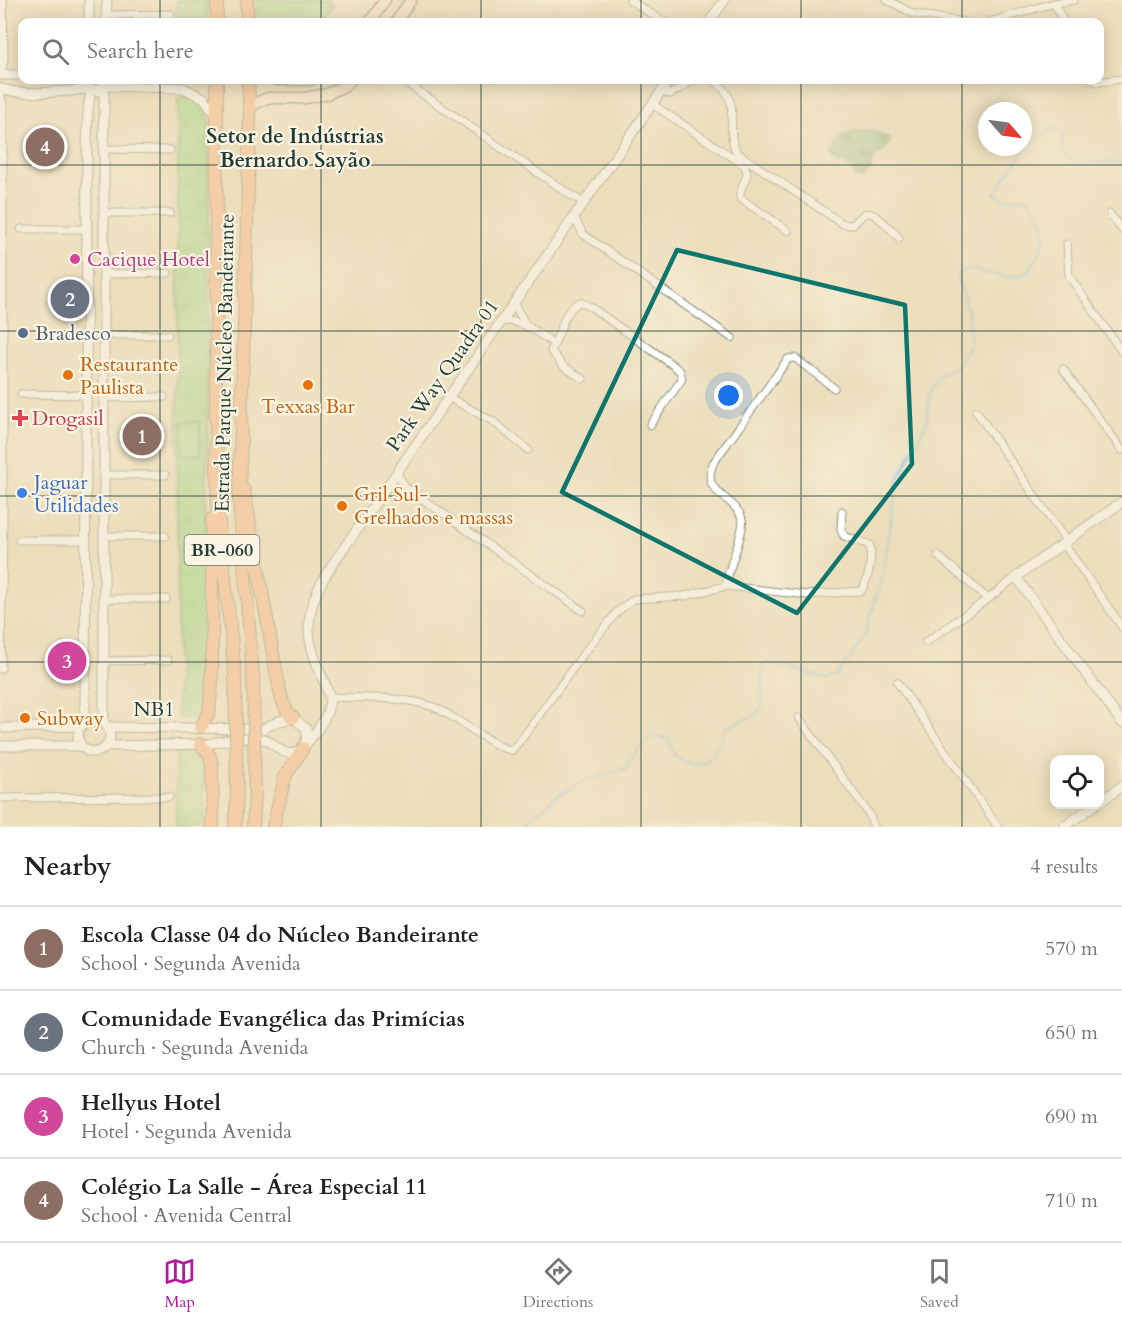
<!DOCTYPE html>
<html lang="en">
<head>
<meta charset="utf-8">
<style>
	body { margin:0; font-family:Cardo,serif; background:#f6f6f6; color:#222 }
	.controls { position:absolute; right:18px; bottom:18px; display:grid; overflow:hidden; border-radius:12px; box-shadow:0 3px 15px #0003 }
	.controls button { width:54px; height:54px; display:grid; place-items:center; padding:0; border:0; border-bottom:2px solid #e0e0e0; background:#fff; color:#222; font:30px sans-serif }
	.compass { position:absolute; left:978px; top:102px; width:54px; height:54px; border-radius:50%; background:#fff; box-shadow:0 3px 15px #0003; rotate:118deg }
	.you { position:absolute; left:729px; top:396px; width:21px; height:21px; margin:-15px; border:4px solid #fff; border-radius:50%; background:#1a73e8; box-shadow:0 0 0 9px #1a73e833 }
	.badge { display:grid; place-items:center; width:39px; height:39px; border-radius:50%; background:#b5179e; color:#fff; font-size:20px; font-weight:700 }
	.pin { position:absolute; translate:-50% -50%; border:3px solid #fff; box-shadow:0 2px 6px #0006 }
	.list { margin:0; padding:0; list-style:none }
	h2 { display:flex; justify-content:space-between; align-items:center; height:78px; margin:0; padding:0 24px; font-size:26px }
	h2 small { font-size:20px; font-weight:400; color:#767676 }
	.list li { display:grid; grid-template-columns:39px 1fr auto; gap:18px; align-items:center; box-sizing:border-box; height:84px; padding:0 24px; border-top:2px solid #e0e0e0 }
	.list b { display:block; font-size:22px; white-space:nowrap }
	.list p { margin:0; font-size:20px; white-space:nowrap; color:#767676 }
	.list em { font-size:20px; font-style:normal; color:#767676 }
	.icon { flex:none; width:33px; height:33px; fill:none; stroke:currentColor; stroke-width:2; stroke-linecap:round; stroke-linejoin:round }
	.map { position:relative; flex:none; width:1122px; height:827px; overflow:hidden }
	.search { position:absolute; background:#fff; box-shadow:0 3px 15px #0003; left:18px; right:18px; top:18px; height:66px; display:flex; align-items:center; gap:15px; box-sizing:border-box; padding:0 21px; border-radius:12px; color:#767676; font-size:22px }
	.sheet { height:414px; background:#fff }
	nav { display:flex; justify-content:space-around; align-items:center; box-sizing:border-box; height:84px; border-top:2px solid #e0e0e0; background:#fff; font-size:16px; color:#767676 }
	nav a { display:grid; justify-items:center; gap:3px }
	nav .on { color:#b5179e }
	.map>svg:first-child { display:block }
</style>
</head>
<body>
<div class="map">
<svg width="1122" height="827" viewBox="0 0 1122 827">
	<defs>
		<pattern id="grass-tufts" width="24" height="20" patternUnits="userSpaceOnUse" patternTransform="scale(1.5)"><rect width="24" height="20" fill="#a1d98a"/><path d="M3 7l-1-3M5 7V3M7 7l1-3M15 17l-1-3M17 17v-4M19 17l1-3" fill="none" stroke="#8abb78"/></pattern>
		<pattern id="forest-firs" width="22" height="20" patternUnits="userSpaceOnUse" patternTransform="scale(1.5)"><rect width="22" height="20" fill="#80b976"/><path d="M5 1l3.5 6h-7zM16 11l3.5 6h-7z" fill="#689862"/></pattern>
	</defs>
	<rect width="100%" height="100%" fill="#fcf5e5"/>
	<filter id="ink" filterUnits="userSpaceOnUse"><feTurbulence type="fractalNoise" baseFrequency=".0167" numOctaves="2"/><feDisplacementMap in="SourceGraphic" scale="12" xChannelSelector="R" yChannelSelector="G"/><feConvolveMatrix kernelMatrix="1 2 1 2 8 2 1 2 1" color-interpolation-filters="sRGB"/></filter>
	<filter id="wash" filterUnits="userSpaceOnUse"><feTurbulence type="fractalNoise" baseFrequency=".008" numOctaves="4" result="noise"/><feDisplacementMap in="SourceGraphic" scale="24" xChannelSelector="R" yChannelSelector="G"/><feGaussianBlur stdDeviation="1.35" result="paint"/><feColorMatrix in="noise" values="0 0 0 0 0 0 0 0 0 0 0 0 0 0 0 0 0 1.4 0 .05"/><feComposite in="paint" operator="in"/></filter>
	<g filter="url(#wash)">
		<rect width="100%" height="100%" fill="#ecdebb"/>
		<!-- grass -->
		<g fill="url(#grass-tufts)" stroke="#608b5f" stroke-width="1.5">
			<rect x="177" y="0" width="30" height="22"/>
			<path d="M257 0H328L332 5 321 22H256Z"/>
			<path d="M184 96C197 97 207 103 209 117L208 444 205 520 207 592 205 708 200 718H177L178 98Z"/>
			<path d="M176 749H199L203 753 205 827H176Z"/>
		</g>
		<!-- forest -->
		<path fill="url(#forest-firs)" stroke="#507b55" stroke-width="1.5" d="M870 130 887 137 891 141 884 151 873 158 871 169 863 178 857 177 850 167 834 160 831 155C841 134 847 131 870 130Z"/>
		<!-- garden -->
		<rect fill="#a1d98a" stroke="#608b5f" stroke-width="1.5" x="182" y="422" width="18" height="33"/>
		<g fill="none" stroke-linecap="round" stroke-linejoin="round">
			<!-- stream -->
			<path stroke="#60b7dd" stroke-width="2" d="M528 827 530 819 558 795 586 780 624 769 644 742 656 735 670 740 674 755 687 763H702L713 753 727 727 756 715 763 705 762 667 768 662 827 679 837 676 865 636 883 572 897 483 926 424 931 389 941 374 957 367 970 345 968 312 957 275 967 269 1010 277 1027 273 1037 258 1045 236 1041 217 1029 198 1004 199 994 193 1030 144 1055 128 1063 135 1062 151 1075 162 1122 163"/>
		</g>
	</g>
	<g filter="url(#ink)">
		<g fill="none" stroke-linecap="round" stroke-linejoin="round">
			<defs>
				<g id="minor">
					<path d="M630 0 664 22"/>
					<path d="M887 0 914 14 964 22"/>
					<path d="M1054 3 1074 0"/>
					<path d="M106 15 171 14"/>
					<path d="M989 22 1054 3 1064 22"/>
					<path d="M402 80 572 196 585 203"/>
					<path d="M713 80C746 101 722 126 737 153L843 224 852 225C857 222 862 213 868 213 875 212 894 232 899 238"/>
					<path d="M1092 80 1098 82 1122 79"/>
					<path d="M661 92 670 94 695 80"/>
					<path d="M652 104 744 165C753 177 738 185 740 198L788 231"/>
					<path d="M103 149 170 150"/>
					<path d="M104 213H170"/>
					<path d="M1110 214 1122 230"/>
					<path d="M574 217 583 234 732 338"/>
					<path d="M21 229H86"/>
					<path d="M1067 244 1069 276 1122 352"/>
					<path d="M106 274 168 273"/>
					<path d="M514 304 526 325"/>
					<path d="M502 321C523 320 537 332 554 344L551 351 563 366 583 379"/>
					<path d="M105 335H168"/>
					<path d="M554 344C562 330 563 310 580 302L591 307 674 366 680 371 682 379 650 425"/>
					<path d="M1063 369 1122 450"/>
					<path d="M21 394 87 395"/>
					<path d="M448 397 494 422 528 450"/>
					<path d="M104 398 164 397"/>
					<path d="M976 411 1066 541"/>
					<path d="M397 473 405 487 583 611"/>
					<path d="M104 475H165"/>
					<path d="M105 536H165"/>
					<path d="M19 540H86"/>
					<path d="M1063 543 1122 627"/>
					<path d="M938 556 988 599"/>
					<path d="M726 586C727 570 746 529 742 519 735 495 698 494 714 462L788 359 795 358 834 388"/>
					<path d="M105 599H166"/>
					<path d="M926 642 988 599 1016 577"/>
					<path d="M105 661 168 660"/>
					<path d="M897 682 998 827"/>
					<path d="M330 697C364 699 404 695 436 708 455 716 497 750 512 750L524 736 584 653 618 611 634 599 684 596 726 586 807 595 861 591C869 581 872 559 870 545L844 536 841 530 842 511"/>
					<path d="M799 718 869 814 874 827"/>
					<path d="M0 798 169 797"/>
				</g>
				<g id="tertiary">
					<path d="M89 0V22"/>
					<path d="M106 22 107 0"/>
					<path d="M709 22 725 0"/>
					<path d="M0 73 3 60 2 0"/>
					<path d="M0 75H22"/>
					<path d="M89 80 90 88 97 91 103 86V80"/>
					<path d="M103 86 183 88 204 98 216 114"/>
					<path d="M0 88C17 96 70 92 90 88"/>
					<path d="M102 88 104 96V723"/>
					<path d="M0 95 2 106V516L0 668"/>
					<path d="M1122 502 1016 577 1122 723"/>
					<circle cx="94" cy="736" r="16"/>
					<path d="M85 723 87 149 88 109 91 89"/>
					<path d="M4 728 81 726"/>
					<path d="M3 746H81"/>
					<path d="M107 746 208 744C220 741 257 735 266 740 276 745 280 753 292 754 304 750 309 741 306 728L293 718 279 721 263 729 107 727"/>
					<path d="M303 748C315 733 330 717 330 697 323 677 310 653 309 631 307 592 337 559 358 528L669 80"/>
					<path d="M1100 802 1122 786"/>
					<path d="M1064 827 1096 804"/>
				</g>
				<g id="secondary">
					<path d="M370 22 385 0"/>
					<path d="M396 22 411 0"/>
					<path d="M277 80H311"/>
					<path d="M249 107 267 98H305L327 94 344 86 351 80"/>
				</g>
				<g id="trunk">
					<path d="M217 22V0"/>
					<path d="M247 22V0"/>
					<path d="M217 80 216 421 218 514 235 673"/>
					<path d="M248 80 250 117 239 499 253 676"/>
					<path d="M244 490 277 676C280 691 282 709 293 718"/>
					<path d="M201 727 209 712 212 683V519"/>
					<path d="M200 744 209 754 212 764 213 827"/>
					<path d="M235 827 237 794"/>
					<path d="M253 827 255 793"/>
					<path d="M273 827 285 777 303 748"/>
				</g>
			</defs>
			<!-- minor casing -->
			<use href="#minor" stroke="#868e78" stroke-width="9"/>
			<!-- tertiary casing -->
			<use href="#tertiary" stroke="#868e78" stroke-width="11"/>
			<!-- secondary casing -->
			<use href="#secondary" stroke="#868e78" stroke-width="13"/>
			<!-- trunk casing -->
			<use href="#trunk" stroke="#868e78" stroke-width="14"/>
			<!-- minor -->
			<use href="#minor" stroke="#fff" stroke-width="7"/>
			<!-- tertiary -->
			<use href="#tertiary" stroke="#fff" stroke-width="9"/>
			<!-- secondary -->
			<use href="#secondary" stroke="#fde4d1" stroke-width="10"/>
			<!-- trunk -->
			<use href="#trunk" stroke="#fbbb8d" stroke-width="12"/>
			<defs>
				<g id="trunk-bridge">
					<path d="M235 673 237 794"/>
					<path d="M253 676 255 793"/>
				</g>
			</defs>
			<!-- trunk-bridge casing -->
			<use href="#trunk-bridge" stroke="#868e78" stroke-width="14" stroke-linecap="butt"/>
			<!-- trunk-bridge -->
			<use href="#trunk-bridge" stroke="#fbbb8d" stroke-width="12"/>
		</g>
	</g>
	<!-- marked area -->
	<path d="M0 0H1122V827H0ZM677 250 905 305 912 464 797 613 562 492Z" fill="#ecdebb" fill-opacity=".55" fill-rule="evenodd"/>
	<path fill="none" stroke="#0f766e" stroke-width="4.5" stroke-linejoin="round" d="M677 250 905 305 912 464 797 613 562 492Z"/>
	<!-- grid -->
	<path fill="none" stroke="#1f3d34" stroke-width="1.5" stroke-opacity="0.55" d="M160 0V22M321 0V22M481 0V22M641 0V22M801 0V22M962 0V22M160 80V827M321 80V827M481 80V827M641 80V827M801 80V827M962 80V827M0 165H1122M0 331H1122M0 496H1122M0 662H1122"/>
	<!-- markers -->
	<circle fill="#d1479c" stroke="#fcf5e5" stroke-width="2" cx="75" cy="259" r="6"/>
	<circle fill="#5c6f8a" stroke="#fcf5e5" stroke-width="2" cx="23" cy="333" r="6"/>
	<g fill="#e8710a" stroke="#fcf5e5" stroke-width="2">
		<circle cx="68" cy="375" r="6"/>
		<circle cx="308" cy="385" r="6"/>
		<circle cx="342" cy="506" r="6"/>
		<circle cx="25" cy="718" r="6"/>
	</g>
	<path fill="#e0444e" stroke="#fcf5e5" stroke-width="2" d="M17 409h6v6h6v6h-6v6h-6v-6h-6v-6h6z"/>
	<circle fill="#3f7fe0" stroke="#fcf5e5" stroke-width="2" cx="22" cy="493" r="6"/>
	<g text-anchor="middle" stroke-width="4.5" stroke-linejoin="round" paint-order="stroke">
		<!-- shield labels -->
		<rect fill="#fcf5e5" stroke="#617469" stroke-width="1.5" x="184.5" y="535" width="75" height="30" rx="4.5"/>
		<g font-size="18" font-weight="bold" fill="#1f3d34">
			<text x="222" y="556">BR-060</text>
		</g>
		<!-- hotel labels -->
		<g font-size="20" fill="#b23c85" stroke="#fcf5e5" text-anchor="start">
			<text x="87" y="266">Cacique Hotel</text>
		</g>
		<!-- service labels -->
		<g font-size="20" fill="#4e5e75" stroke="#fcf5e5" text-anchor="start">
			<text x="35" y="340">Bradesco</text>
		</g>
		<!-- street labels -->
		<g font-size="20" fill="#1f3d34" stroke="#fcf5e5">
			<text transform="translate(224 363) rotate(-89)" y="7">Estrada Parque Núcleo Bandeirante</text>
			<text transform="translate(442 375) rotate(-55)" y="7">Park Way Quadra 01</text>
			<text x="154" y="716">NB1</text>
		</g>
		<!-- food labels -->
		<g font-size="20" fill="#c56008" stroke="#fcf5e5" text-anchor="start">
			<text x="80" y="371">Restaurante<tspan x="80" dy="23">Paulista</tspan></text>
			<text x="308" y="413" text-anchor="middle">Texxas Bar</text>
			<text x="354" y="501">Gril Sul-<tspan x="354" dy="23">Grelhados e massas</tspan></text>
			<text x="37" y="725">Subway</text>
		</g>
		<!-- health labels -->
		<g font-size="20" fill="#be3a42" stroke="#fcf5e5" text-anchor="start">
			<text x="32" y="425">Drogasil</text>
		</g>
		<!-- shop labels -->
		<g font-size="20" fill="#366cbe" stroke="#fcf5e5" text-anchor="start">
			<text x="34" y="489">Jaguar<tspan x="34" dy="23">Utilidades</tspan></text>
		</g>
		<!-- neighbourhood labels -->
		<g font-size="21" font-weight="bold" fill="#1f3d34" stroke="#fcf5e5">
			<text x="295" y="143">Setor de Indústrias<tspan x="295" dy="24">Bernardo Sayão</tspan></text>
		</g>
	</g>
</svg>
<div class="controls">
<button><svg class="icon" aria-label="locate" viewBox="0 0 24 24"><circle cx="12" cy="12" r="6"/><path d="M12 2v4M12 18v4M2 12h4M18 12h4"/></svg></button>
</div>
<svg class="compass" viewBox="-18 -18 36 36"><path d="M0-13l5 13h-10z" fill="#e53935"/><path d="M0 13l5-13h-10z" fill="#767676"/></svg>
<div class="you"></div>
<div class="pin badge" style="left:142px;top:436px;background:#8d6e63">1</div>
<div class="pin badge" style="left:70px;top:299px;background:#6b7280">2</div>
<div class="pin badge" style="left:67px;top:661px;background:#d1479c">3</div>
<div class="pin badge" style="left:45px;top:147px;background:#8d6e63">4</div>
<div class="search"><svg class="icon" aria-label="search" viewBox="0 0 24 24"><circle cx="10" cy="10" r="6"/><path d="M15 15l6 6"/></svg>Search here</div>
</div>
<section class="sheet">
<h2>Nearby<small>4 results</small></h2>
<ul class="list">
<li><span class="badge" style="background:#8d6e63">1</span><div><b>Escola Classe 04 do Núcleo Bandeirante</b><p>School · Segunda Avenida</p></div><em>570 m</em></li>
<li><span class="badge" style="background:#6b7280">2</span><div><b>Comunidade Evangélica das Primícias</b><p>Church · Segunda Avenida</p></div><em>650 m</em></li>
<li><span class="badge" style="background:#d1479c">3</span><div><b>Hellyus Hotel</b><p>Hotel · Segunda Avenida</p></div><em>690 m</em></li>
<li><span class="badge" style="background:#8d6e63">4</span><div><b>Colégio La Salle - Área Especial 11</b><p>School · Avenida Central</p></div><em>710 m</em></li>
</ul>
</section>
<nav>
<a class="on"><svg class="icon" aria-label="map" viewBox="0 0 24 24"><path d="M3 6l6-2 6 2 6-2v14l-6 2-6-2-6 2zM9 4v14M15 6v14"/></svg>Map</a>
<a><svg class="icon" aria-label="directions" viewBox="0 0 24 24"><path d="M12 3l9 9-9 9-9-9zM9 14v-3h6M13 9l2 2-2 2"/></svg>Directions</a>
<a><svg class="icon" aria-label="saved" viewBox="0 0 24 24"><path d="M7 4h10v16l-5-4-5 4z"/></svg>Saved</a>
</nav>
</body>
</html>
